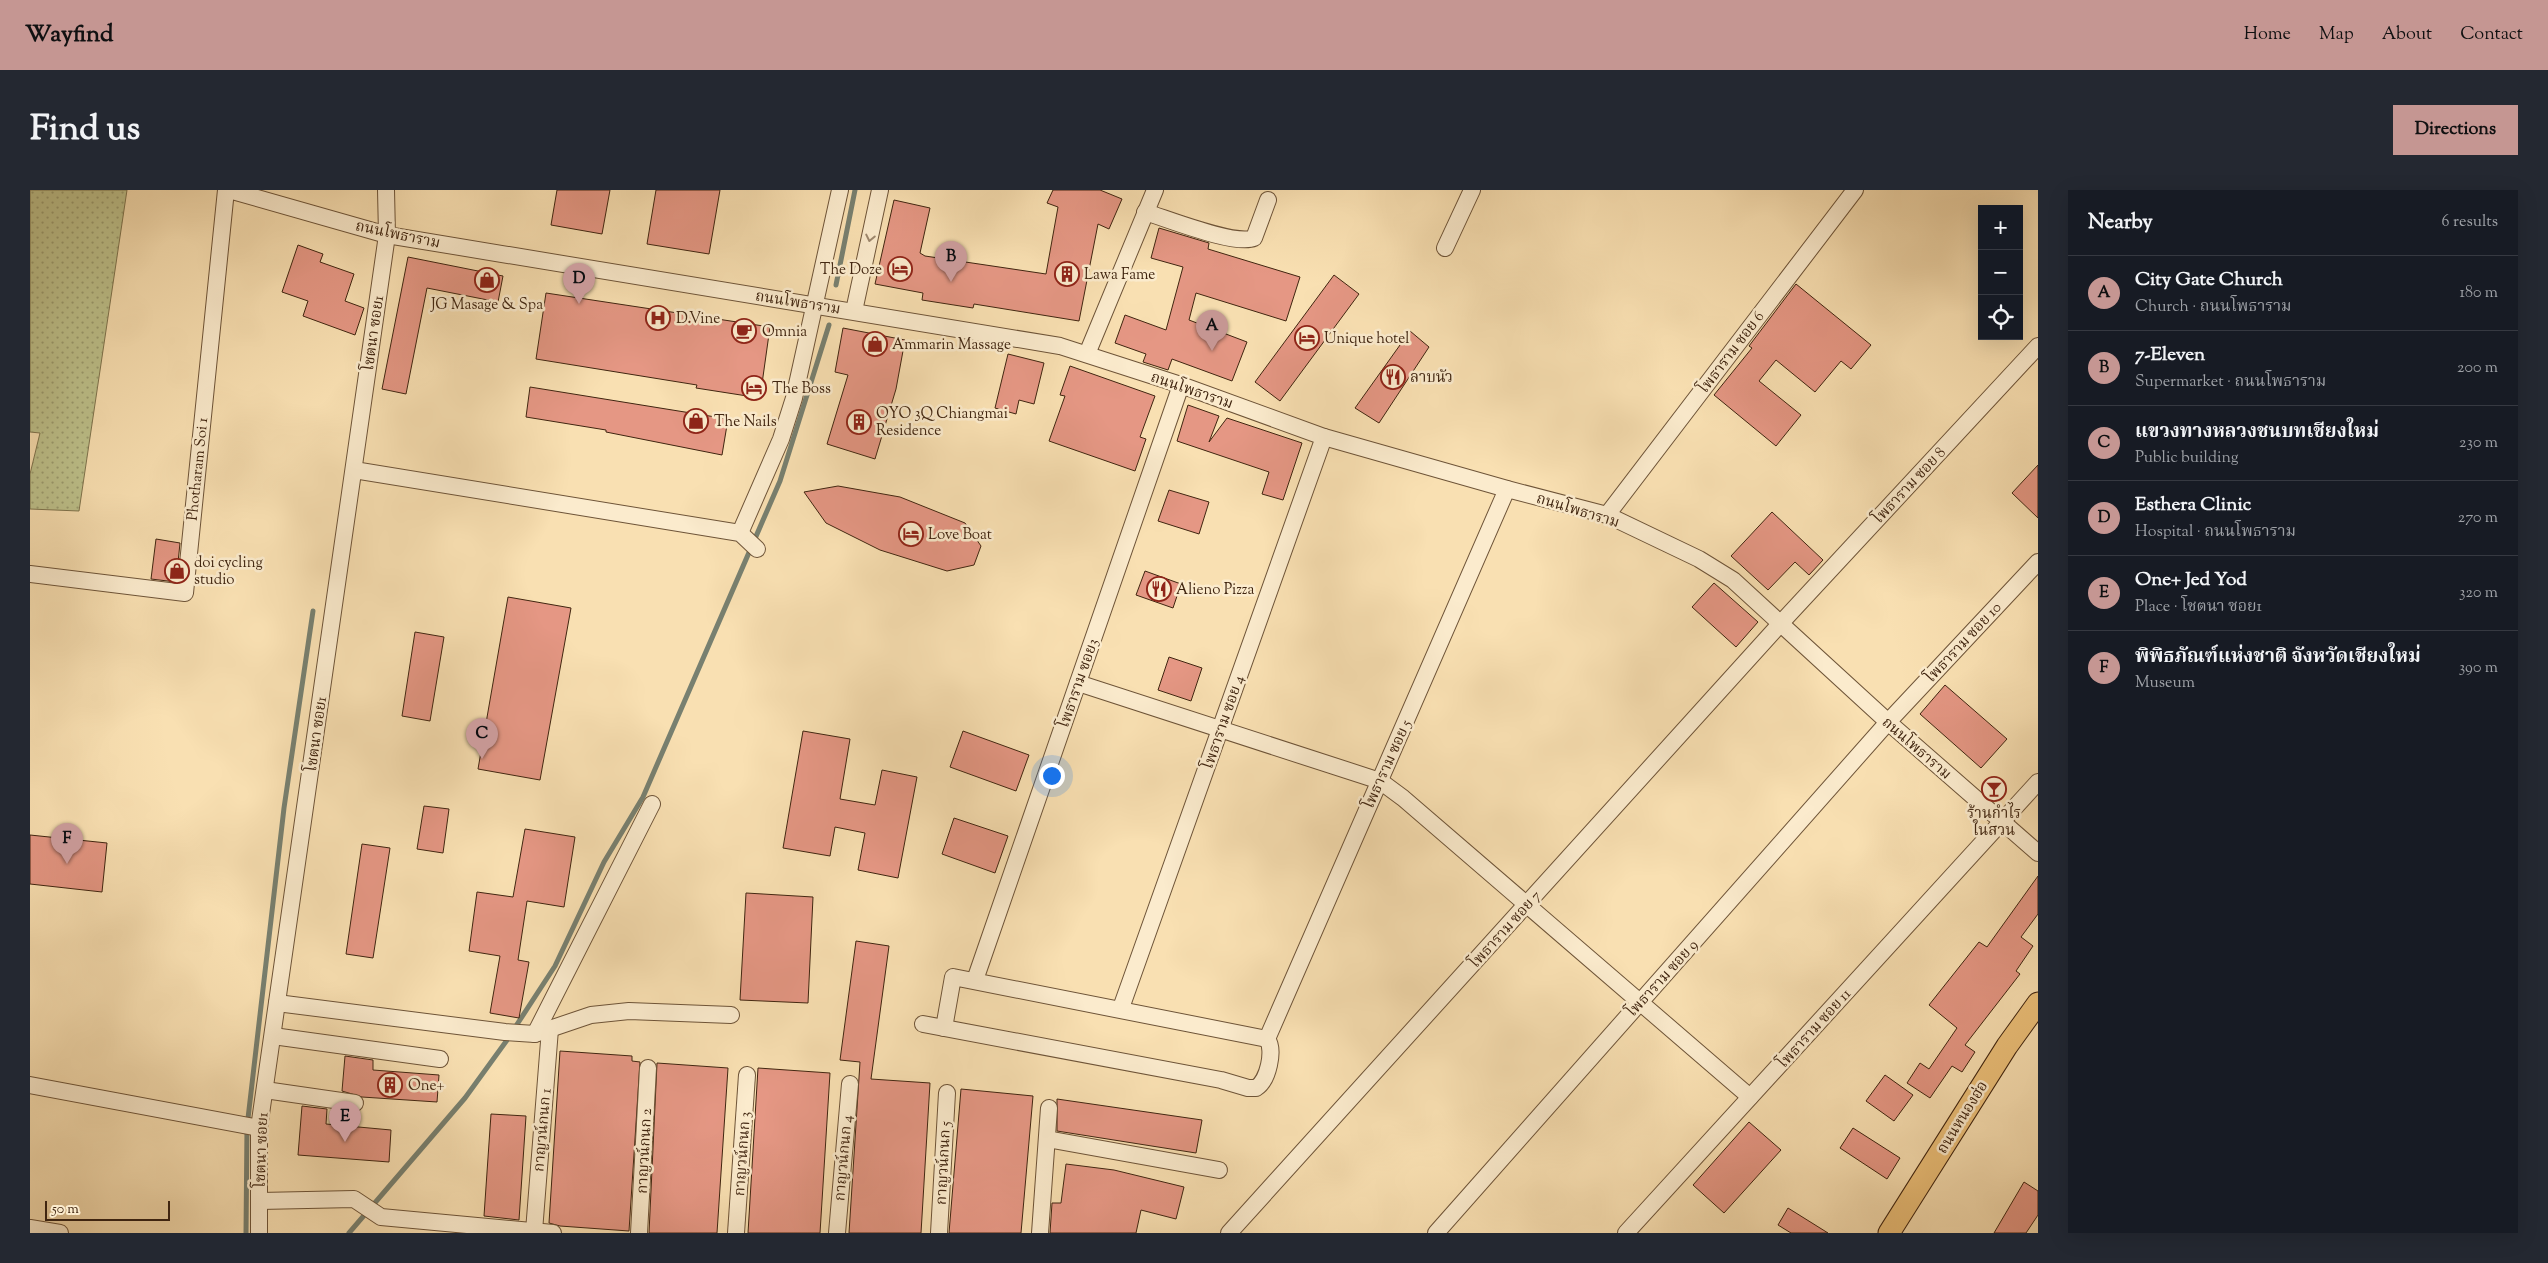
<!DOCTYPE html>
<html lang="en">
<head>
<meta charset="utf-8">
<style>
	body { margin:0; font-family:"Sorts Mill Goudy","Noto Serif Thai",serif; background:#242831; color:#f1f3f6 }
	.controls { position:absolute; right:15px; top:15px; display:grid; overflow:hidden; border-radius:0px; box-shadow:0 5px 20px #0002 }
	.controls button { width:45px; height:45px; display:grid; place-items:center; padding:0; border:0; border-bottom:1px solid #363941; background:#171b24; color:#f1f3f6; font:25px sans-serif }
	.scale { position:absolute; left:15px; bottom:12px; width:125px; box-sizing:border-box; padding-left:5px; border:2px solid #402510; border-top:0; font-size:14px; line-height:18px; white-space:nowrap; color:#402510; -webkit-text-stroke:4px #fbebcd; paint-order:stroke }
	.you { position:absolute; left:1021px; top:585px; width:18px; height:18px; margin:-12px; border:4px solid #fff; border-radius:50%; background:#1a73e8; box-shadow:0 0 0 8px #1a73e833 }
	.badge { display:grid; place-items:center; width:32px; height:32px; border-radius:50%; background:#c59692; color:#111; font-size:16px; font-weight:700 }
	.pin { position:absolute; translate:-50% -41px; filter:drop-shadow(0 1px 2px #0008) }
	.pin::after { content:''; position:absolute; top:26px; width:18px; height:15px; background:inherit; clip-path:polygon(0 0,100% 0,50% 100%) }
	.list { margin:0; padding:0; list-style:none }
	h2 { display:flex; justify-content:space-between; align-items:center; height:65px; margin:0; padding:0 20px; font-size:21px }
	h2 small { font-size:16px; font-weight:400; color:#9ea1a6 }
	.list li { display:grid; grid-template-columns:32px 1fr auto; gap:15px; align-items:center; box-sizing:border-box; height:75px; padding:0 20px; border-top:1px solid #363941 }
	.list b { display:block; font-size:19px; white-space:nowrap }
	.list p { margin:0; font-size:16px; white-space:nowrap; color:#9ea1a6 }
	.list em { font-size:16px; font-style:normal; color:#9ea1a6 }
	.icon { flex:none; width:28px; height:28px; fill:none; stroke:currentColor; stroke-width:2; stroke-linecap:round; stroke-linejoin:round }
	.map { position:relative; flex:none; width:2008px; height:1043px; overflow:hidden; border-radius:0px }
	header { display:flex; align-items:center; gap:30px; box-sizing:border-box; height:70px; padding:0 25px; background:#c59692; color:#111 }
	header strong { font-size:24px }
	nav { display:flex; gap:28px; margin-inline-start:auto; font-size:18px }
	.intro { display:flex; align-items:center; justify-content:space-between; box-sizing:border-box; height:120px; padding:0 30px }
	h1 { margin:0; font-size:35px }
	.button { padding:12px 22px; border-radius:0px; background:#c59692; color:#111; font-size:18px; font-weight:700 }
	main { display:flex; gap:30px; padding:0 30px }
	aside { flex:1; background:#171b24; border-radius:0px; box-shadow:0 5px 20px #0002 }
	.map>svg:first-child { display:block }
</style>
</head>
<body>
<header>
<strong>Wayfind</strong>
<nav><a>Home</a><a>Map</a><a>About</a><a>Contact</a></nav>
</header>
<div class="intro"><h1>Find us</h1><a class="button">Directions</a></div>
<main>
<div class="map">
<svg width="2008" height="1043" viewBox="0 0 2008 1043">
	<defs>
		<pattern id="grass-dots" width="8" height="8" patternUnits="userSpaceOnUse" patternTransform="scale(1.25)"><rect width="8" height="8" fill="#bec28c"/><path d="M2 2h.1M6 6h.1" fill="none" stroke="#9c9d71" stroke-width="1.8" stroke-linecap="round"/></pattern>
	</defs>
	<rect width="100%" height="100%" fill="#f9e0b2"/>
	<filter id="stains"><feTurbulence type="fractalNoise" baseFrequency=".004" numOctaves="4"/><feColorMatrix values="0 0 0 0 .2 0 0 0 0 .09 0 0 0 0 .02 0 0 0 .5 -.17"/></filter>
	<radialGradient id="worn" r=".72"><stop offset=".6" stop-color="#630" stop-opacity="0"/><stop offset="1" stop-color="#630" stop-opacity=".3"/></radialGradient>
	<!-- grass -->
	<path fill="url(#grass-dots)" stroke="#7f744e" d="M0 0H97L49 321 0 319V284L10 243 0 242Z"/>
	<g fill="none" stroke-linecap="round" stroke-linejoin="round">
		<!-- stream -->
		<g stroke="#788070" stroke-width="5">
			<path d="M806 95 825 0"/>
			<path d="M484 839 525 776 574 672 613 607 750 291 799 135"/>
			<path d="M216 1043 217 937 254 618 283 421"/>
			<path d="M319 1043 435 908 480 846"/>
		</g>
	</g>
	<!-- building -->
	<g fill="#e59784" stroke="#402510">
		<path d="M527 0H580L572 44 521 35Z"/>
		<path d="M626 0H690L679 64 617 54Z"/>
		<path d="M1023 0H1070L1092 9 1079 39 1068 34 1049 131 944 114 943 118 892 110 893 103 845 94 864 10 900 18 890 63 895 66 1016 84 1028 17 1017 13Z"/>
		<path d="M1129 38 1179 53 1178 59 1270 87 1256 131 1166 103 1159 130 1217 152 1202 191 1142 169 1138 180 1113 172 1116 164 1085 153 1095 125 1136 140 1153 77 1121 68Z"/>
		<path d="M268 55 293 64 290 72 324 84 315 111 334 118 325 145 273 126 278 111 252 102Z"/>
		<path d="M378 67 473 86 468 112 397 98 376 204 352 199Z"/>
		<path d="M1304 85 1329 104 1250 211 1225 192Z"/>
		<path d="M1766 94 1841 155 1821 179 1811 171 1785 202 1746 170 1729 191 1771 225 1746 256 1684 205 1722 158 1719 156Z"/>
		<path d="M516 103 740 137 730 208 666 198 667 195 506 169Z"/>
		<path d="M813 138 875 150 866 199 845 269 797 254 818 185 805 182Z"/>
		<path d="M1380 141 1399 157 1349 233 1325 218Z"/>
		<path d="M978 164 1014 173 1004 214 989 210 986 224 965 218Z"/>
		<path d="M1040 176 1125 206 1110 247 1116 249 1105 281 1019 251 1035 206 1030 205Z"/>
		<path d="M500 197 698 229 692 265 576 242V240L496 227Z"/>
		<path d="M1158 215 1189 226 1179 252 1197 228 1272 253 1253 310 1232 304 1239 282 1147 251Z"/>
		<path d="M2008 275V328L1982 303Z"/>
		<path d="M808 296 870 307 935 333 951 356 944 375 917 381 850 360 796 333 774 302Z"/>
		<path d="M1139 300 1179 312 1169 344 1128 331Z"/>
		<path d="M1742 322 1793 370 1779 385 1765 372 1738 400 1701 366Z"/>
		<path d="M126 349 150 353 146 392 121 389Z"/>
		<path d="M1115 381 1151 394 1143 418 1106 405Z"/>
		<path d="M1684 393 1728 432 1706 457 1662 417Z"/>
		<path d="M478 407 541 418 510 590 448 579Z"/>
		<path d="M385 442 414 447 400 531 372 526Z"/>
		<path d="M1139 467 1172 478 1161 511 1128 500Z"/>
		<path d="M1915 495 1977 549 1951 578 1890 524Z"/>
		<path d="M773 541 820 549 810 609 845 615 852 580 887 587 868 688 828 680 835 643 805 637 800 666 753 658Z"/>
		<path d="M933 541 999 565 986 601 920 577Z"/>
		<path d="M394 616 419 619 413 663 387 659Z"/>
		<path d="M924 628 978 646 965 683 912 664Z"/>
		<path d="M495 639 545 647 534 717 497 711 488 770 499 772 489 828 460 823 470 766 439 761 447 702 483 707Z"/>
		<path d="M0 645 77 653 72 702 0 694Z"/>
		<path d="M332 654 360 658 343 768 316 764Z"/>
		<path d="M2008 686V724L1991 747 2003 756 1986 781 1990 784 1935 855 1945 862 1932 882 1922 876 1900 908 1877 893 1890 873 1899 879 1927 838 1899 815 1949 752 1957 757Z"/>
		<path d="M716 703 783 707 778 813 710 810Z"/>
		<path d="M826 751 859 756 841 889 900 893 891 1043H819L830 872 810 870Z"/>
		<path d="M530 861 602 866V871L610 872 599 1041 530 1036 519 1033Z"/>
		<path d="M315 866 343 870V880L409 885 407 912 332 907 312 901Z"/>
		<path d="M627 873 698 878 687 1043H619Z"/>
		<path d="M728 878 800 883 790 1043H718Z"/>
		<path d="M1855 885 1883 905 1864 931 1836 911Z"/>
		<path d="M931 899 1003 906 991 1043H919Z"/>
		<path d="M1027 909 1172 930 1166 963 1027 941Z"/>
		<path d="M272 916 297 919 296 934 361 940 359 972 268 965Z"/>
		<path d="M461 924 496 926 489 1030 454 1026Z"/>
		<path d="M1719 932 1751 960 1694 1023 1663 995Z"/>
		<path d="M1823 938 1870 968 1857 989 1810 958Z"/>
		<path d="M1036 974 1084 980 1154 997 1146 1029 1111 1020 1106 1043H1020L1022 1013H1031Z"/>
		<path d="M1994 992 2008 1001V1025L1996 1043H1964Z"/>
		<path d="M1758 1018 1798 1043H1761L1748 1035Z"/>
	</g>
	<g fill="none" stroke-linecap="round" stroke-linejoin="round">
		<defs>
			<g id="minor">
				<path d="M199 0 357 45 1030 156 1151 195 1294 247 1477 299 1577 325 1669 369 1703 390 1858 532 2008 663"/>
				<path d="M1115 22C1138 29 1205 56 1224 48L1238 10"/>
				<path d="M1415 58 1442 0"/>
				<path d="M824 121 850 0"/>
				<path d="M1057 164 1125 0"/>
				<path d="M324 280 710 343 727 359"/>
				<path d="M1577 325 1825 0"/>
				<path d="M710 343 751 249 764 208 810 0"/>
				<path d="M0 384 155 403 196 0"/>
				<path d="M1048 493 1350 591 1373 608 1720 907"/>
				<path d="M945 790 1151 195"/>
				<path d="M247 813 475 842 505 844 561 825 599 821 701 825"/>
				<path d="M1091 818 1294 247"/>
				<path d="M893 834 1191 890 1218 898H1226C1238 891 1245 860 1237 849"/>
				<path d="M914 838 923 787 1237 849"/>
				<path d="M505 844 622 614"/>
				<path d="M243 846 410 869"/>
				<path d="M1237 849 1477 299"/>
				<path d="M0 895 229 938"/>
				<path d="M235 900 325 913"/>
				<path d="M1017 949 1189 980"/>
				<path d="M230 1011 324 1009 351 1027 523 1043"/>
				<path d="M0 1038 30 1043"/>
				<path d="M504 1041 520 839"/>
				<path d="M229 1043V938L357 45 356 0"/>
				<path d="M609 1043 618 878"/>
				<path d="M706 1043 717 885"/>
				<path d="M807 1043 820 894"/>
				<path d="M909 1043 917 903"/>
				<path d="M1010 1043 1019 918"/>
				<path d="M1199 1043 1750 434 2008 156"/>
				<path d="M1406 1043 1858 532 2008 372"/>
				<path d="M1596 1043 2008 592"/>
			</g>
			<path id="major" d="M1859 1043 1977 856 2008 813"/>
		</defs>
		<!-- minor casing -->
		<use href="#minor" stroke="#6e5438" stroke-width="18"/>
		<!-- major casing -->
		<use href="#major" stroke="#402510" stroke-width="23"/>
		<!-- minor -->
		<use href="#minor" stroke="#fbebcd" stroke-width="16"/>
		<!-- major -->
		<use href="#major" stroke="#ecc079" stroke-width="21"/>
	</g>
	<!-- one-way arrows -->
	<defs><path id="oneway-chevron" d="M-2-3.5L2.5 0L-2 3.5" fill="none" stroke-width="1.6" stroke-linecap="round" stroke-linejoin="round" transform="scale(1.25)"/></defs>
	<use stroke="#9e886e" href="#oneway-chevron" transform="translate(840 48) rotate(102)"/>
	<!-- icons -->
	<defs>
		<symbol id="hotel-ring" viewBox="-11 -11 22 22"><circle r="9.5" fill="#fbebcd" stroke="#8f2418" stroke-width="1.5"/><path d="M-6-4.5h1.5V1H6V5H4.5V3h-9V5H-6ZM-4 0a1.8 1.8 0 1 1 3.6 0ZM.5 0V-2.5h3Q6-2.5 6 0Z" fill="#8f2418"/></symbol>
		<symbol id="building-ring" viewBox="-11 -11 22 22"><circle r="9.5" fill="#fbebcd" stroke="#8f2418" stroke-width="1.5"/><path d="M-4-6H4V6H1V3H-1V6H-4ZM-2.5-4.3h1.7v1.8h-1.7ZM.8-4.3h1.7v1.8H.8ZM-2.5-1h1.7V.8h-1.7ZM.8-1h1.7V.8H.8Z" fill="#8f2418"/></symbol>
		<symbol id="shop-ring" viewBox="-11 -11 22 22"><circle r="9.5" fill="#fbebcd" stroke="#8f2418" stroke-width="1.5"/><path d="M-5-2.5h2.3a2.7 3.5 0 0 1 5.4 0H5L5.5 6h-11ZM-1.5-2.5h3a1.5 2.3 0 0 0-3 0Z" fill="#8f2418"/></symbol>
		<symbol id="hospital-ring" viewBox="-11 -11 22 22"><circle r="9.5" fill="#fbebcd" stroke="#8f2418" stroke-width="1.5"/><path d="M-5-5h3v3.5h4V-5h3V5h-3V1.5h-4V5h-3Z" fill="#8f2418"/></symbol>
		<symbol id="cafe-ring" viewBox="-11 -11 22 22"><circle r="9.5" fill="#fbebcd" stroke="#8f2418" stroke-width="1.5"/><path d="M-5.5-4.5H6V0H3Q3 3.5 0 3.5H-2.5Q-5.5 3.5-5.5 0ZM3-3.2v2h1.7v-2ZM-6 4.5H4V6H-6Z" fill="#8f2418"/></symbol>
		<symbol id="restaurant-ring" viewBox="-11 -11 22 22"><circle r="9.5" fill="#fbebcd" stroke="#8f2418" stroke-width="1.5"/><path d="M-5-6h1v4h1v-4h1v4h1v-4h1v5L-1.5 .5V6h-2V.5L-5-1ZM5-6V6H3V1.5H1.5Q1.5-4 5-6Z" fill="#8f2418"/></symbol>
		<symbol id="bar-ring" viewBox="-11 -11 22 22"><circle r="9.5" fill="#fbebcd" stroke="#8f2418" stroke-width="1.5"/><path d="M-6-5H6L.8 .8V4.5H3.5V6h-7V4.5H-.8V.8Z" fill="#8f2418"/></symbol>
	</defs>
	<g fill-rule="evenodd">
		<use href="#hotel-ring" x="856" y="65" width="28" height="28"/>
		<use href="#building-ring" x="1023" y="70" width="28" height="28"/>
		<use href="#shop-ring" x="443" y="76" width="28" height="28"/>
		<use href="#hospital-ring" x="614" y="114" width="28" height="28"/>
		<use href="#cafe-ring" x="700" y="127" width="28" height="28"/>
		<use href="#hotel-ring" x="1263" y="134" width="28" height="28"/>
		<use href="#shop-ring" x="831" y="140" width="28" height="28"/>
		<use href="#restaurant-ring" x="1349" y="173" width="28" height="28"/>
		<use href="#hotel-ring" x="710" y="184" width="28" height="28"/>
		<use href="#shop-ring" x="652" y="217" width="28" height="28"/>
		<use href="#building-ring" x="815" y="218" width="28" height="28"/>
		<use href="#hotel-ring" x="867" y="330" width="28" height="28"/>
		<use href="#shop-ring" x="133" y="367" width="28" height="28"/>
		<use href="#restaurant-ring" x="1115" y="385" width="28" height="28"/>
		<use href="#bar-ring" x="1950" y="585" width="28" height="28"/>
		<use href="#building-ring" x="346" y="881" width="28" height="28"/>
	</g>
	<g text-anchor="middle" stroke-width="5" stroke-linejoin="round" paint-order="stroke">
		<!-- street labels -->
		<g font-size="15" fill="#402510" stroke="#fbebcd">
			<text transform="translate(368 44) rotate(12)" y="5">ถนนโพธาราม</text>
			<text transform="translate(768 112) rotate(9)" y="5">ถนนโพธาราม</text>
			<text transform="translate(343 143) rotate(-82)" y="5">โชตนา ซอย1</text>
			<text transform="translate(1701 162) rotate(-53)" y="5">โพธาราม ซอย 6</text>
			<text transform="translate(1162 200) rotate(19)" y="5">ถนนโพธาราม</text>
			<text transform="translate(167 279) rotate(-84)" y="5">Photharam Soi 1</text>
			<text transform="translate(1879 295) rotate(-47)" y="5">โพธาราม ซอย 8</text>
			<text transform="translate(1548 320) rotate(17)" y="5">ถนนโพธาราม</text>
			<text transform="translate(1933 452) rotate(-47)" y="5">โพธาราม ซอย 10</text>
			<text transform="translate(1048 493) rotate(-71)" y="5">โพธาราม ซอย3</text>
			<text transform="translate(1193 532) rotate(-71)" y="5">โพธาราม ซอย 4</text>
			<text transform="translate(286 544) rotate(-82)" y="5">โชตนา ซอย1</text>
			<text transform="translate(1887 558) rotate(41)" y="5">ถนนโพธาราม</text>
			<text transform="translate(1357 574) rotate(-66)" y="5">โพธาราม ซอย 5</text>
			<text transform="translate(1475 739) rotate(-48)" y="5">โพธาราม ซอย 7</text>
			<text transform="translate(1632 788) rotate(-48)" y="5">โพธาราม ซอย 9</text>
			<text transform="translate(1784 838) rotate(-48)" y="5">โพธาราม ซอย 11</text>
			<text transform="translate(1932 927) rotate(-58)" y="5">ถนนหนองฮ่อ</text>
			<text transform="translate(512 940) rotate(-85)" y="5">กาญวน์กนก 1</text>
			<text transform="translate(231 960) rotate(-88)" y="5">โชตนา ซอย1</text>
			<text transform="translate(614 961) rotate(-87)" y="5">กาญวน์กนก 2</text>
			<text transform="translate(712 964) rotate(-86)" y="5">กาญวน์กนก 3</text>
			<text transform="translate(813 968) rotate(-85)" y="5">กาญวน์กนก 4</text>
			<text transform="translate(913 973) rotate(-87)" y="5">กาญวน์กนก 5</text>
		</g>
		<!-- poi labels -->
		<g font-size="15" fill="#402510" stroke="#fbebcd" text-anchor="start">
			<text x="852" y="84" text-anchor="end">The Doze</text>
			<text x="1054" y="89">Lawa Fame</text>
			<text x="457" y="119" text-anchor="middle">JG Masage &amp; Spa</text>
			<text x="646" y="133">D.Vine</text>
			<text x="732" y="146">Omnia</text>
			<text x="1294" y="153">Unique hotel</text>
			<text x="862" y="159">Ammarin Massage</text>
			<text x="1380" y="192">ลาบนัว</text>
			<text x="742" y="203">The Boss</text>
			<text x="846" y="228">OYO 3Q Chiangmai<tspan x="846" dy="17">Residence</tspan></text>
			<text x="684" y="236">The Nails</text>
			<text x="898" y="349">Love Boat</text>
			<text x="164" y="377">doi cycling<tspan x="164" dy="17">studio</tspan></text>
			<text x="1146" y="404">Alieno Pizza</text>
			<text x="1964" y="628" text-anchor="middle">ร้านกำไร<tspan x="1964" dy="17">ในสวน</tspan></text>
			<text x="378" y="900">One+</text>
		</g>
	</g>
	<rect width="100%" height="100%" filter="url(#stains)"/>
	<rect width="100%" height="100%" fill="url(#worn)"/>
</svg>
<div class="controls">
<button>+</button>
<button>−</button>
<button><svg class="icon" aria-label="locate" viewBox="0 0 24 24"><circle cx="12" cy="12" r="6"/><path d="M12 2v4M12 18v4M2 12h4M18 12h4"/></svg></button>
</div>
<div class="scale">50 m</div>
<div class="you"></div>
<div class="pin badge" style="left:1182px;top:161px">A</div>
<div class="pin badge" style="left:921px;top:92px">B</div>
<div class="pin badge" style="left:452px;top:569px">C</div>
<div class="pin badge" style="left:549px;top:114px">D</div>
<div class="pin badge" style="left:315px;top:952px">E</div>
<div class="pin badge" style="left:37px;top:674px">F</div>
</div>
<aside>
<h2>Nearby<small>6 results</small></h2>
<ul class="list">
<li><span class="badge">A</span><div><b>City Gate Church</b><p>Church · ถนนโพธาราม</p></div><em>180 m</em></li>
<li><span class="badge">B</span><div><b>7-Eleven</b><p>Supermarket · ถนนโพธาราม</p></div><em>200 m</em></li>
<li><span class="badge">C</span><div><b>แขวงทางหลวงชนบทเชียงใหม่</b><p>Public building</p></div><em>230 m</em></li>
<li><span class="badge">D</span><div><b>Esthera Clinic</b><p>Hospital · ถนนโพธาราม</p></div><em>270 m</em></li>
<li><span class="badge">E</span><div><b>One+ Jed Yod</b><p>Place · โชตนา ซอย1</p></div><em>320 m</em></li>
<li><span class="badge">F</span><div><b>พิพิธภัณฑ์แห่งชาติ จังหวัดเชียงใหม่</b><p>Museum</p></div><em>390 m</em></li>
</ul>
</aside>
</main>
</body>
</html>
